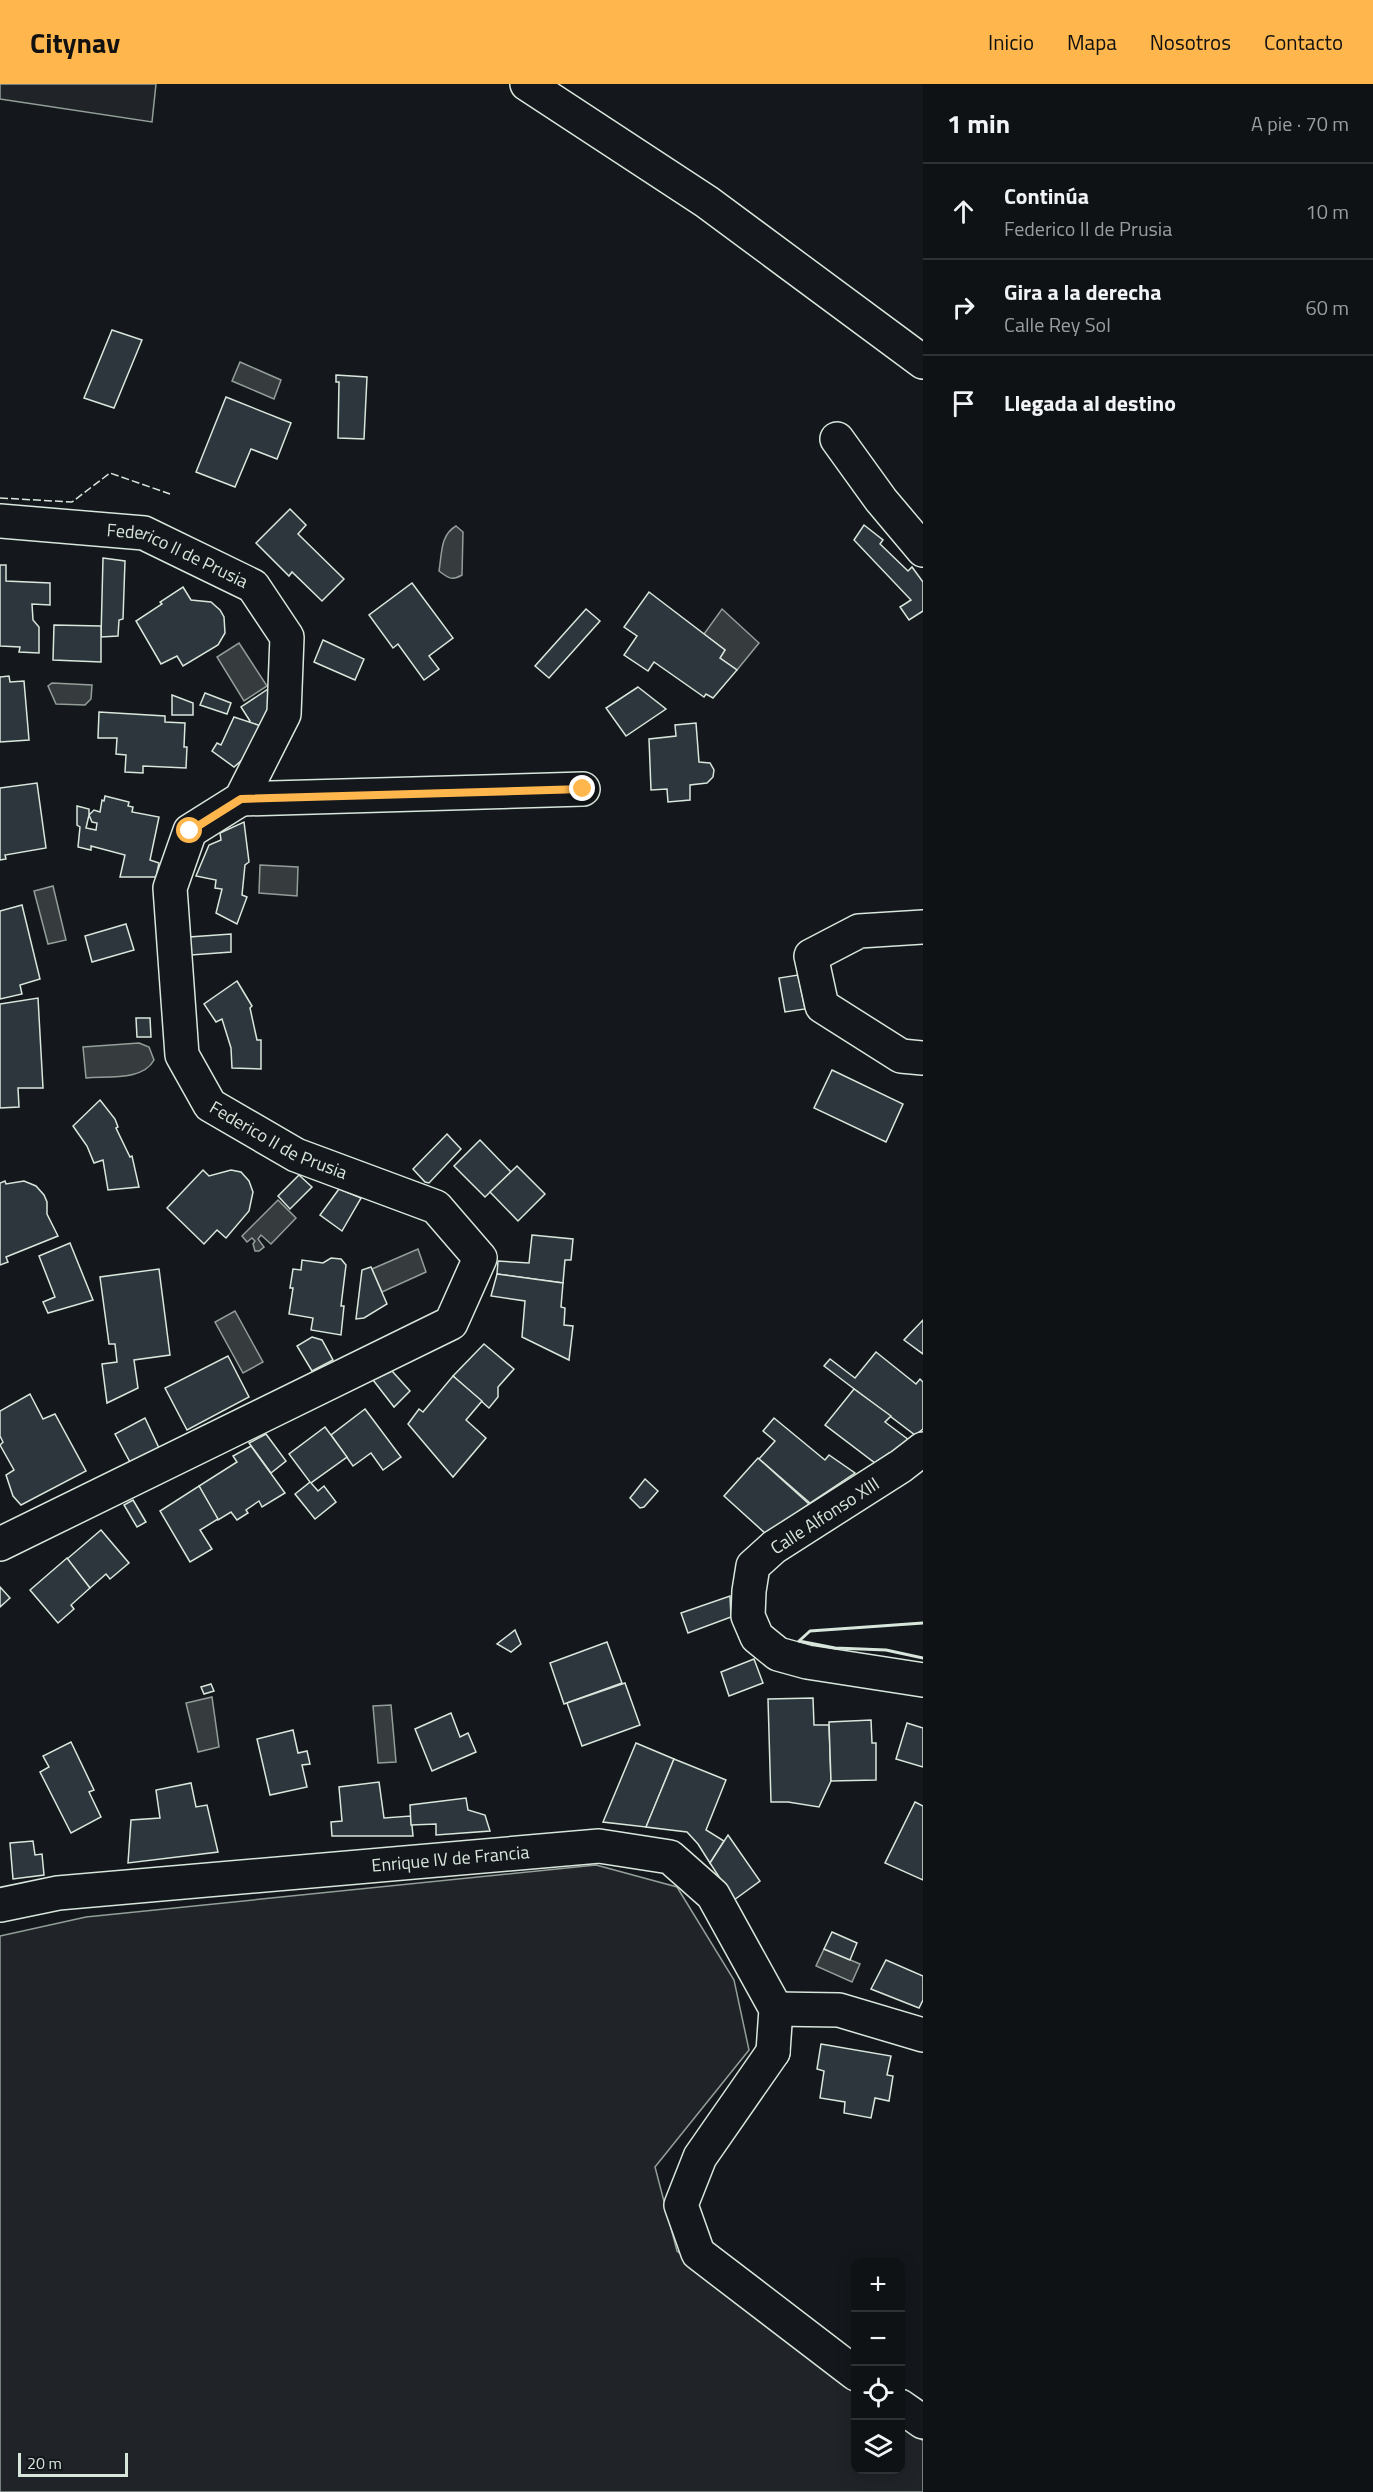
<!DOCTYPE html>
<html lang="es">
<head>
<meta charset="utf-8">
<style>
	body { margin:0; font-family:"Titillium Web",sans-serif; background:#181b1e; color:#f1f3f6 }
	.controls { position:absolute; right:18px; bottom:18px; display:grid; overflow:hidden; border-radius:12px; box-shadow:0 3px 15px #0003 }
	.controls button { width:54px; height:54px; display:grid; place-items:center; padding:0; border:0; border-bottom:2px solid #2f3234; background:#0f1215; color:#f1f3f6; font:30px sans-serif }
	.scale { position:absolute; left:18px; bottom:15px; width:110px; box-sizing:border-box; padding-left:6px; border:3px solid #d8e6dc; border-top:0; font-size:16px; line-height:21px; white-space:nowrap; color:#d8e6dc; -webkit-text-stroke:4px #14181c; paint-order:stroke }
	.stop { position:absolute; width:18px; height:18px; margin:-14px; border:4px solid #ffb74d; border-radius:50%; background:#fff }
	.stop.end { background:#ffb74d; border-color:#fff; box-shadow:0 2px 6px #0008 }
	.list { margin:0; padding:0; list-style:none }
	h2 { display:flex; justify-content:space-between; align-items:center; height:78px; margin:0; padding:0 24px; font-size:26px }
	h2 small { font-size:20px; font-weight:400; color:#9b9ea0 }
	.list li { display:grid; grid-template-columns:39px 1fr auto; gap:18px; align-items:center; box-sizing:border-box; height:96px; padding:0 24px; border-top:2px solid #2f3234 }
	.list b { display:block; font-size:22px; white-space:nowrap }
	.list p { margin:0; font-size:20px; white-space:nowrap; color:#9b9ea0 }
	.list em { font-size:20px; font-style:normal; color:#9b9ea0 }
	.icon { flex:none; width:33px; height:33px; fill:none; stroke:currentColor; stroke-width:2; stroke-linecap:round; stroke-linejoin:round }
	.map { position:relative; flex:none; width:923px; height:2408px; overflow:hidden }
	header { display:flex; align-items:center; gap:36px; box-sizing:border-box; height:84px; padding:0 30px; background:#ffb74d; color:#111 }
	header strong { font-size:28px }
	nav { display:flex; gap:33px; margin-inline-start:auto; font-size:21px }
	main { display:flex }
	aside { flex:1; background:#0f1215 }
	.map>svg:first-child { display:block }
</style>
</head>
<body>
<header>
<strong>Citynav</strong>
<nav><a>Inicio</a><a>Mapa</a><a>Nosotros</a><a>Contacto</a></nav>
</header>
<main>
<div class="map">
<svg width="923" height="2408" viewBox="0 0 923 2408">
	<rect width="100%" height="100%" fill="#14181c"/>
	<!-- green -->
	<g fill="#202428" stroke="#939e99" stroke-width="1.5">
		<path d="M0 0H156L152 38 0 15Z"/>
		<path d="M596 1781 677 1803 734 1896 749 1966 655 2083 677 2167 855 2305 856 2386H900L901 2339 923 2357V2408H0V1852L86 1833Z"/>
	</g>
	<!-- water -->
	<g fill="#363b3e" stroke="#939e99" stroke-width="1.5">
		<path d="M240 278 281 296 274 315 232 297Z"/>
		<path d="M456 442 463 448 462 491C452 497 448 494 439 487 442 470 440 451 456 442Z"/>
		<path d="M722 525 759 559 737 586 720 574 725 566 704 550Z"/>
		<path d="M239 559 267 602 244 617 217 573Z"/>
		<path d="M52 599 92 601 91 615 85 621 56 620 48 602Z"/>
		<path d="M260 781 298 783 297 812 259 809Z"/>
		<path d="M53 802 66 856 48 860 34 807Z"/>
		<path d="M139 959 149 963 154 976C143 997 107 992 86 994L83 963Z"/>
		<path d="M278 1116 296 1134 271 1160 261 1151 258 1155 264 1163 259 1167H255L253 1160 255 1157 252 1154 247 1158 242 1152Z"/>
		<path d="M418 1165 426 1188 382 1208 372 1185Z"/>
		<path d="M235 1227 263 1278 243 1289 215 1238Z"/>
		<path d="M212 1613 219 1663 198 1668 186 1619Z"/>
		<path d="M391 1621 396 1678 378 1679 373 1622Z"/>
		<path d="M824 1865 860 1880 852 1898 816 1882Z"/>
	</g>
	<!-- building -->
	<g fill="#2c363c" stroke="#d8e6dc" stroke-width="1.5" fill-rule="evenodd">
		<path d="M112 246 142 256 114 324 84 314Z"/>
		<path d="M336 291 367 293 364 355 338 354 339 298H336Z"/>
		<path d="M226 313 291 339 277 375 251 365 235 403 196 388Z"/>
		<path d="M290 425 306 441 298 450 344 495 322 517 292 488 289 492 256 459Z"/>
		<path d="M864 441 883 456 880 460 908 487 912 483 923 498V527L909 536 900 523 911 516 854 456Z"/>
		<path d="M103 474 125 477 123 535 119 536 118 552 101 553Z"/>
		<path d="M0 481H6V497L50 499V521L32 520 33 536 39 543V569L19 568 20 563 0 562Z"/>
		<path d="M412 499 453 554 429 572 439 585 424 596 398 560 393 564 369 531Z"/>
		<path d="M183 503 191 516 211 518 220 526 224 533 225 549 218 561 183 582 177 572 161 580 136 537 162 520 160 518Z"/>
		<path d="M649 508 725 566 720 574 737 586 713 614 706 610 704 613 654 578 648 587 624 571 637 552 624 543Z"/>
		<path d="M586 525 600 537 549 594 535 582Z"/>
		<path d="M54 541 101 542V578L53 576Z"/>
		<path d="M323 556 364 575 355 596 314 578Z"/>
		<path d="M9 592 10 598 24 597 29 656 0 658V593Z"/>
		<path d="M274 601 267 644 248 638 250 637 241 623Z"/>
		<path d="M638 603 666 625 626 652 606 624Z"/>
		<path d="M205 609 231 619 227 630 200 621Z"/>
		<path d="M172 611 193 619V631H172Z"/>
		<path d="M99 628 165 632V638L185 639 184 663H187L186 684 143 682V689L125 688 126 671 116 670 117 654H98Z"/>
		<path d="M234 633 267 644 250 669 234 683 212 667 217 659 221 661Z"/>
		<path d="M696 639 699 678 710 679 714 686 713 693 707 699 690 701V716L668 718 667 705 651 706 649 655 676 652 675 641Z"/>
		<path d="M37 699 46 764 5 771 6 775 0 776V704Z"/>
		<path d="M105 712 129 718 128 722 133 723 132 728 159 733 150 776 159 779 156 793H120L125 771 91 762V766L78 763 80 743 77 741V722L89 725V731L94 726 100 728 102 716 104 717ZM89 731 92 738 97 739 96 746 86 744Z"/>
		<path d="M244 738 249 778 245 781 242 811 247 813 237 840 216 829 222 805 215 804 216 796 196 792 209 761 221 756 220 749Z"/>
		<path d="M22 821 40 895 20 901 22 910 0 915V827Z"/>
		<path d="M126 840 134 866 92 878 85 852Z"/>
		<path d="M231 850V868L191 871 189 853Z"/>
		<path d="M798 891 805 925 785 928 779 894Z"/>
		<path d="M237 897 252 922 250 924 257 956H261V985L232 984 231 964 222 935 216 938 204 920Z"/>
		<path d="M38 914 43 1004H18L19 1023 0 1024V920Z"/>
		<path d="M136 934H150L151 953H137Z"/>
		<path d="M832 986 903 1020 886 1058 814 1024Z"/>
		<path d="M100 1016 115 1035 118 1043 116 1044 130 1073 132 1072 139 1103 108 1106 103 1076 94 1079 87 1062 73 1042Z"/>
		<path d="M447 1050 461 1065 429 1099 425 1098 413 1085Z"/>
		<path d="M480 1056 511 1088 485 1113 454 1082Z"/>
		<path d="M517 1082 545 1110 518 1137 490 1108Z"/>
		<path d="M203 1086 209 1092 231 1086 241 1088 249 1097 253 1108 249 1127 226 1154 217 1146 204 1160 167 1124Z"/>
		<path d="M299 1091 312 1103 290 1125 278 1112Z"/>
		<path d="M5 1097 6 1100 24 1097 36 1102 44 1111 47 1118V1130L58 1152 6 1173 8 1178 0 1181V1099Z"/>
		<path d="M339 1105 361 1114 342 1147 320 1131Z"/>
		<path d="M532 1151 573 1155 571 1176H565L563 1199 497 1190 498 1177 529 1179Z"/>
		<path d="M70 1159 93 1216 48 1229 43 1218 55 1213 39 1172Z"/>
		<path d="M331 1174 341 1175 346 1181 341 1222H344L341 1251 311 1246 313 1234 289 1230 293 1204H290L293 1185 301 1186 302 1176 323 1179Z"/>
		<path d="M371 1183 387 1220 364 1234 356 1235 362 1186Z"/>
		<path d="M159 1185 170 1271 134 1276 138 1304 107 1319 102 1280 117 1278 115 1260H109L100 1193Z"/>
		<path d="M497 1190 563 1199 561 1223 565 1224 564 1241 573 1242 569 1276 522 1253 525 1217 491 1212Z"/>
		<path d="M923 1236V1270L904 1256Z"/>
		<path d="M312 1253 322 1256 333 1276 312 1287 297 1262Z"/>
		<path d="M484 1260 514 1285 498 1303V1313L489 1324 453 1292Z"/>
		<path d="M876 1268 916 1300 920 1295 923 1298V1345L915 1351 824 1282 830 1275 855 1294Z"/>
		<path d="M228 1272 249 1313 187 1346 165 1304Z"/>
		<path d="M392 1287 410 1307 394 1323 373 1296Z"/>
		<path d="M453 1292 482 1317 466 1336 486 1354 453 1393 408 1340 419 1325 423 1328Z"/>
		<path d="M854 1305 891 1332 885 1338 909 1356 891 1372 889 1369 875 1379 825 1341Z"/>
		<path d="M30 1310 43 1335 55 1330 86 1387 21 1421 13 1412 6 1391 14 1386 0 1361 3 1358 0 1352V1327Z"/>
		<path d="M365 1325 401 1373 383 1386 371 1369 353 1382 331 1351Z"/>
		<path d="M145 1334 159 1364 130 1378 115 1350Z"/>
		<path d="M774 1334 825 1376 829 1371 855 1389 810 1419 759 1375 775 1357 763 1347Z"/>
		<path d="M325 1343 347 1373 311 1399 318 1407 324 1402 336 1418 315 1435 295 1410 310 1398 289 1370Z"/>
		<path d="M266 1350 286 1377 271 1389 249 1359Z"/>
		<path d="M251 1362 285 1409 262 1423 259 1417 246 1426 248 1429 237 1436 231 1428 218 1436 199 1402 237 1378 233 1372Z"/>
		<path d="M758 1374 809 1420 766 1450 724 1412Z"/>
		<path d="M645 1395 658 1407 644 1423 640 1424 630 1414Z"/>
		<path d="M199 1402 218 1435 200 1446 212 1465 190 1478 160 1427Z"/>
		<path d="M133 1416 146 1438 137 1443 124 1421Z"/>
		<path d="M101 1446 129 1479 110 1495 106 1490 90 1504 67 1475Z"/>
		<path d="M67 1474 90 1504 71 1521 74 1525 58 1539 30 1506Z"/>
		<path d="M0 1503 10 1514 0 1523Z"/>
		<path d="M730 1512 731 1533 688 1549 681 1529Z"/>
		<path d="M515 1546 521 1560 511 1568 497 1560Z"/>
		<path d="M607 1558 622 1599 564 1620 550 1579Z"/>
		<path d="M754 1575 763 1599 729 1612 721 1588Z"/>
		<path d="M625 1599 640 1641 582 1662 567 1619Z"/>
		<path d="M211 1600 214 1607 204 1610 201 1603Z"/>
		<path d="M813 1614 814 1641H829L831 1697 819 1723 788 1718H771L768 1615Z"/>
		<path d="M451 1629 460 1653 468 1649 476 1668 432 1687 415 1645Z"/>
		<path d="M871 1636 872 1659H876V1696L831 1697 829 1638Z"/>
		<path d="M907 1639 923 1644V1683L896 1675Z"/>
		<path d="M293 1646 298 1669 307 1667 310 1680 302 1681 307 1703 270 1711 257 1655Z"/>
		<path d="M71 1658 94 1706 89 1708 101 1733 71 1749 40 1688 49 1683 43 1672Z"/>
		<path d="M636 1659 674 1675 654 1724 646 1743 603 1738Z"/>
		<path d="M674 1675 726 1696 706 1746 724 1757 710 1779 698 1760 687 1748 646 1743Z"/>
		<path d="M379 1698 384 1734 411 1732 413 1752H332L331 1738 342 1737 339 1703Z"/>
		<path d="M191 1699 196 1723 207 1721 218 1768 128 1779 131 1736 160 1734 156 1706Z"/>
		<path d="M466 1714 468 1726 485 1731 490 1747 436 1751V1740L411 1741 410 1721Z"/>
		<path d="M915 1718 923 1722V1796L885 1779Z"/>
		<path d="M728 1751 760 1797 734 1816 710 1779Z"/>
		<path d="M33 1757 35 1771 42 1770 44 1791 13 1795 10 1759Z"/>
		<path d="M832 1848 857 1859 850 1876 824 1865Z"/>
		<path d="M886 1876 923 1892V1916L919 1924 871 1905Z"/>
		<path d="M821 1960 891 1972 887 1991 893 1992 889 2017 875 2014 871 2034 844 2029 845 2018 820 2014 824 1987 817 1985Z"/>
	</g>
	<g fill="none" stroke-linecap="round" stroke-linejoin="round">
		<defs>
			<g id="street">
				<path d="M837 355 881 416 923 466"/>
				<path id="s1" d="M0 437 144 449 253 502 287 553 284 630 241 715 190 747 170 804 182 971 210 1021 296 1071 436 1123 480 1174 451 1239 0 1460"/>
				<path d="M241 715 583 705"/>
				<path d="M923 843 859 847 811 872 822 922 901 972 923 974"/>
				<path d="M923 1365 901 1382 774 1463 753 1482 749 1507 748 1532 757 1553 778 1570 807 1578 923 1596"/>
				<path id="s2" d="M0 1821 58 1809 599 1762 670 1773 713 1811 776 1925 773 1968"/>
				<path d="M776 1925 839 1926 923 1951"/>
			</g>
			<g id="secondary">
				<path d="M773 1968 700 2073 681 2121 698 2169 856 2290"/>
				<path d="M900 2322 923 2338"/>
			</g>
			<path id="highway" d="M527 0 707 118 923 278"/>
		</defs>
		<!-- street casing -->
		<use href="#street" stroke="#d8e6dc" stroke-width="36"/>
		<!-- secondary casing -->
		<use href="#secondary" stroke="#d8e6dc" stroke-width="36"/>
		<!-- highway casing -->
		<use href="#highway" stroke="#d8e6dc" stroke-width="36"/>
		<!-- street -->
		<use href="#street" stroke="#14181c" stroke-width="33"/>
		<!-- secondary -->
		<use href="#secondary" stroke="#14181c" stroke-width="33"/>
		<!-- highway -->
		<use href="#highway" stroke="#14181c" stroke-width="33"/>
		<!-- fence -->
		<path stroke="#d8e6dc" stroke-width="1.5" stroke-dasharray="8 3" stroke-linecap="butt" d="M0 414 72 418 110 389 170 410"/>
		<!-- wall -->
		<path stroke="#d8e6dc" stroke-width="3" d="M923 1539 810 1547 799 1557 835 1564 886 1566 923 1574"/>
	</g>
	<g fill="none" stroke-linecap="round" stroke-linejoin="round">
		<!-- route -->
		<path stroke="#ffb74d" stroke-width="8" d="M190 747 241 715 583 705"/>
	</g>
	<g text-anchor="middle" stroke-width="4.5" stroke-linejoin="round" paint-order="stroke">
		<!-- street labels -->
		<g font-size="18" fill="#d8e6dc" stroke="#14181c">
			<text dy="6" stroke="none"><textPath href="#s1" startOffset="183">Federico II de Prusia</textPath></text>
			<text dy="6" stroke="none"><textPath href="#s1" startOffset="922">Federico II de Prusia</textPath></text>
			<text transform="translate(825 1432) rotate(-33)" y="6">Calle Alfonso XIII</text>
			<text dy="6" stroke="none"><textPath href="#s2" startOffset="453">Enrique IV de Francia</textPath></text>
		</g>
	</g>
</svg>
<div class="controls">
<button>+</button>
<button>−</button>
<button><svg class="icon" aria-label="locate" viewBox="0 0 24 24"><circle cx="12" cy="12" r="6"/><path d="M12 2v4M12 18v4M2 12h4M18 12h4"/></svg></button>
<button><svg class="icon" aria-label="layers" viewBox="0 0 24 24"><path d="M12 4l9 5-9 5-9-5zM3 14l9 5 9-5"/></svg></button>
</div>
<div class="scale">20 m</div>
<div class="stop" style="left:190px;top:747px"></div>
<div class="stop end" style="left:583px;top:705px"></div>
</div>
<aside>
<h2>1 min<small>A pie · 70 m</small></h2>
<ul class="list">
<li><svg class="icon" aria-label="ahead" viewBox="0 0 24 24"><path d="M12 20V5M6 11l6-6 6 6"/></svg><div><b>Continúa</b><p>Federico II de Prusia</p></div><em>10 m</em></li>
<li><svg class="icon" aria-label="right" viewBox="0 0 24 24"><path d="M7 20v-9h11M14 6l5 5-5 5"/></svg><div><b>Gira a la derecha</b><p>Calle Rey Sol</p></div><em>60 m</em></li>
<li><svg class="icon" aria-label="arrive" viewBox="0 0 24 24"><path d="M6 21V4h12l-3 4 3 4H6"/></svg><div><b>Llegada al destino</b></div></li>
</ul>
</aside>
</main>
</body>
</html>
